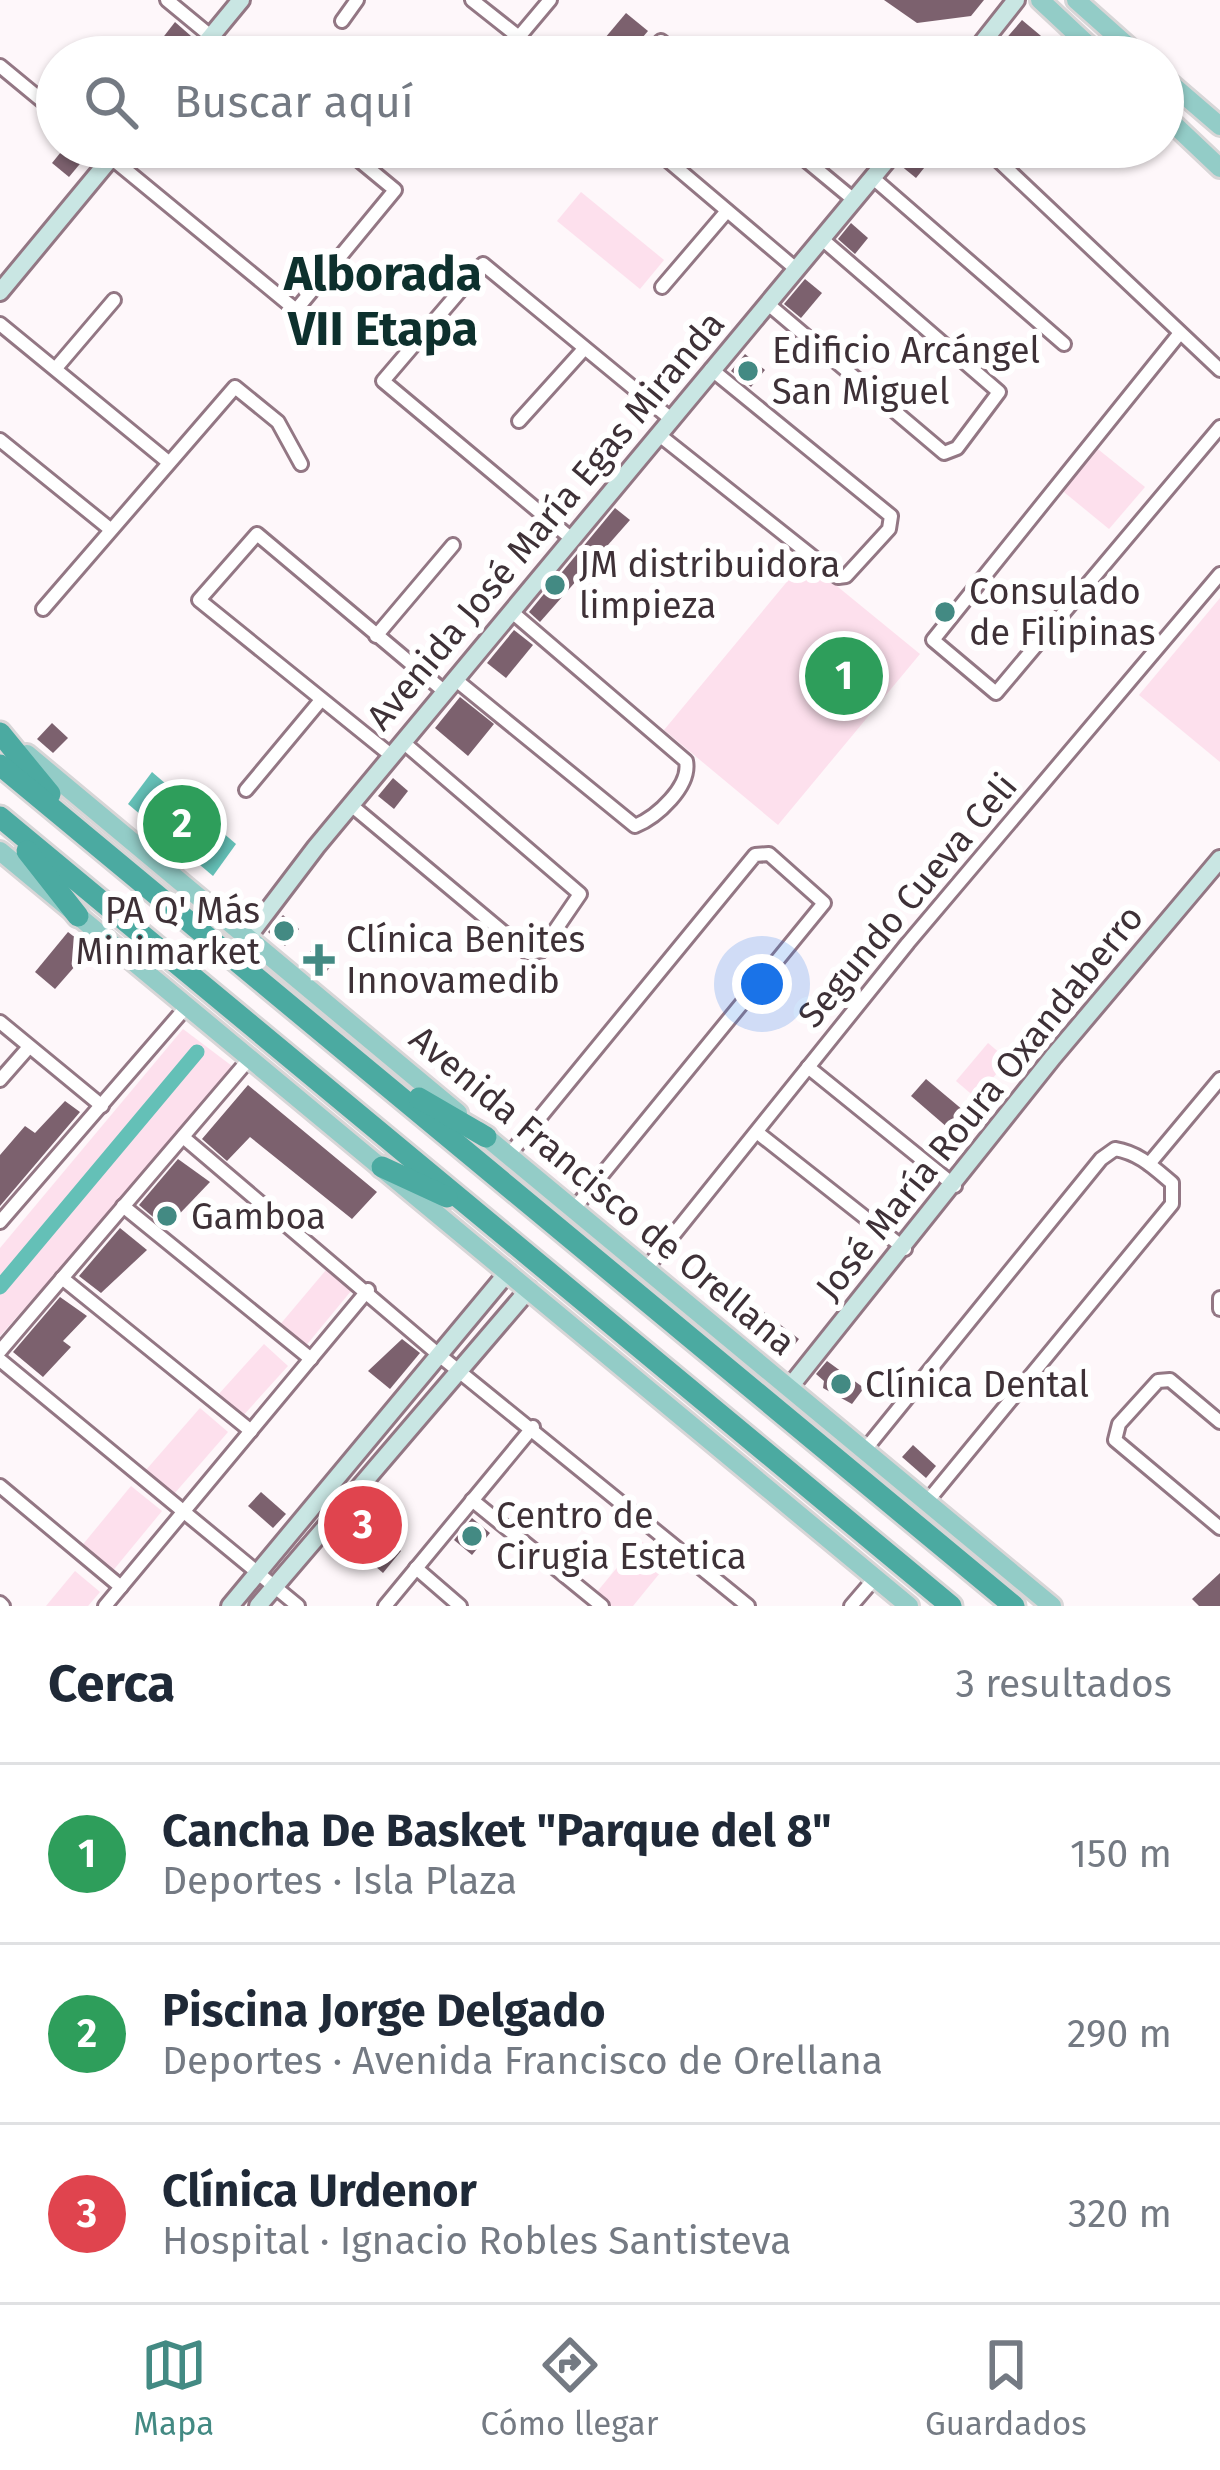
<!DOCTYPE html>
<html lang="es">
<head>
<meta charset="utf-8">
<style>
	body { margin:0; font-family:"Fira Sans",sans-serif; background:#f6f6f7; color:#1f2937 }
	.you { position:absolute; left:762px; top:984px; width:42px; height:42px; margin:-30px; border:9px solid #fff; border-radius:50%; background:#1a73e8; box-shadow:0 0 0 18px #1a73e833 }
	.badge { display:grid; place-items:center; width:78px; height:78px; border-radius:50%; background:#438a83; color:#fff; font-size:39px; font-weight:700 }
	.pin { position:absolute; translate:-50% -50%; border:6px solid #fff; box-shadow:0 3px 12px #0006 }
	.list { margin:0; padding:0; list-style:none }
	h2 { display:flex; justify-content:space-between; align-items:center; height:156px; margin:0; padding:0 48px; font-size:51px }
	h2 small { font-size:39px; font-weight:400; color:#747a83 }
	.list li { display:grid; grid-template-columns:78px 1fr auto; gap:36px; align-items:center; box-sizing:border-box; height:180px; padding:0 48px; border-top:3px solid #e0e1e3 }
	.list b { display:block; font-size:45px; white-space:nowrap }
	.list p { margin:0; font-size:39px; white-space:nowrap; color:#747a83 }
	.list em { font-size:39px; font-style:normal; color:#747a83 }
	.icon { flex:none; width:66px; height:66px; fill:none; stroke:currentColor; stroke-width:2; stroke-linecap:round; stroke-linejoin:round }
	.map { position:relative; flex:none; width:1220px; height:1606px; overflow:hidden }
	.search { position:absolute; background:#fff; box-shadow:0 3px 9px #0004; left:36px; right:36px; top:36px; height:132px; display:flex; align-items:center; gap:30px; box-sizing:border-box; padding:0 42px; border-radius:66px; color:#747a83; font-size:45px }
	.sheet { height:696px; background:#fff }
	nav { display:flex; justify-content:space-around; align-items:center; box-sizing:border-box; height:168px; border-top:3px solid #e0e1e3; background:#fff; font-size:33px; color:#747a83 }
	nav a { display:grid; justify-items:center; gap:6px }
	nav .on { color:#438a83 }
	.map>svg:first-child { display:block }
</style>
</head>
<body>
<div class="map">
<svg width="1220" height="1606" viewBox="0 0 1220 1606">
	<rect width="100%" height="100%" fill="#fef7fa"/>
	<!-- green -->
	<g fill="#fde0ed">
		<path d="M581 192 664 260 640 289 557 221Z"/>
		<path d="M1094 446 1145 487 1109 529 1059 488Z"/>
		<path d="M805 560 920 654 778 825 664 730Z"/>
		<path d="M1220 598V762L1139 695Z"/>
		<path d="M183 1029 236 1069 0 1336V1248Z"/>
		<path d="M988 1043 1008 1060 976 1098 956 1081Z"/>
		<path d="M326 1270 351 1291 304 1348 278 1327Z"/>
		<path d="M264 1344 288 1366 241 1418 217 1396Z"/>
		<path d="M200 1408 228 1432 174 1494 146 1470Z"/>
		<path d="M131 1486 162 1511 111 1573 80 1548Z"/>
		<path d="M640 1540 668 1563 633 1606H612L596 1593Z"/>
		<path d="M75 1571 100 1592 88 1606H46Z"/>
	</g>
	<!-- water -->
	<path fill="#64c0b7" d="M152 772 236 844 213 876 128 804Z"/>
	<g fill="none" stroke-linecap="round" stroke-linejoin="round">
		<!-- canal -->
		<path stroke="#64c0b7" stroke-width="15" d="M0 1287 197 1052"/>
	</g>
	<!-- building -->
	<g fill="#7c616e">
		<path d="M884 0H984L971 16 917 23Z"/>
		<path d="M626 13 648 31 626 57H589Z"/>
		<path d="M1022 20 1053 46 1049 51 1043 57H990Z"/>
		<path d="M175 22 191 36 174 57H164L154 49Z"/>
		<path d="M65 147H88L89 153 69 177 52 163Z"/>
		<path d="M913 147H941L916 178 900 165Z"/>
		<path d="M851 223 868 238 855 254 838 239Z"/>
		<path d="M805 279 822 293 801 318 784 304Z"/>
		<path d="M745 354 765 370 751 387 731 371Z"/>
		<path d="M615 508 630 520 540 622 529 612Z"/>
		<path d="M514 630 533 645 506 678 487 663Z"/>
		<path d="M460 697 494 724 468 756 435 728Z"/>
		<path d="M52 723 68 738 53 753 37 739Z"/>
		<path d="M393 778 408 791 394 809 378 796Z"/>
		<path d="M283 915 299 929 285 946 268 932Z"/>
		<path d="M68 932 90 949 55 989 35 972Z"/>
		<path d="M317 944 336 960 322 977 303 960Z"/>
		<path d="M926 1079 970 1116 955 1134 911 1096Z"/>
		<path d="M248 1085 377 1192 352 1219 250 1137 227 1161 202 1139Z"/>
		<path d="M65 1101 80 1112 0 1206V1155L25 1126 35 1133Z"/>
		<path d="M178 1159 210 1182 166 1228 139 1205Z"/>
		<path d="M120 1228 147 1250 101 1293 79 1276Z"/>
		<path d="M60 1297 87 1316 63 1341 71 1347 43 1377 13 1352Z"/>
		<path d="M760 1309 799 1339 783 1360 744 1329Z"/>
		<path d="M402 1339 420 1353 390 1389 368 1371Z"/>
		<path d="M827 1361 864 1388 852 1404 823 1388 824 1381 816 1374Z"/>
		<path d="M913 1445 936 1466 926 1478 902 1457Z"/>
		<path d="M261 1492 286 1514 273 1528 248 1506Z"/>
		<path d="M359 1508 401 1551 383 1573 337 1533Z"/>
		<path d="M472 1518 490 1533 472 1555 454 1540Z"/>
		<path d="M1220 1573V1606H1199L1192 1599Z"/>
	</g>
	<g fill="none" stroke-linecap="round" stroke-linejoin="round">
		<defs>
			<g id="street">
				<path d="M167 0 236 57"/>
				<path d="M472 0 520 38"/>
				<path d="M342 21 357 0"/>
				<path d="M502 57 550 0"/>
				<path d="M647 57 661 41 681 57"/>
				<path d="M854 57 860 50"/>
				<path d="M0 66 57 113"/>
				<path d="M98 147 296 310 395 190 343 147"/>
				<path d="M652 147 796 269"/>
				<path d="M790 147 854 200"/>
				<path d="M984 147 1220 370"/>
				<path d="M873 178 1064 344"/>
				<path d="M662 287 727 211"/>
				<path d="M768 304 944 453 957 448 999 392 822 239"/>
				<path d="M0 324 167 461"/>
				<path d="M1180 333 933 640 996 693 1220 427"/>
				<path d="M56 368 114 300"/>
				<path d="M519 421 584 349"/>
				<path d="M658 434 838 577 846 576 889 529 891 516 711 369"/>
				<path d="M0 440 110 529"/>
				<path d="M573 540 383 381 483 264 671 419"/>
				<path d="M43 609 235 387 278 422 301 464"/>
				<path d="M376 636 453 545"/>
				<path d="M456 680 635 826C657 817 691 786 686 761L512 612"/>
				<path d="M392 756 199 600 257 534 445 692"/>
				<path d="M246 790 321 700"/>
				<path d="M351 805 528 953 541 951 580 894 403 742"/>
				<path d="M0 1022 102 1106"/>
				<path d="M808 1067 955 1186"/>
				<path d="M0 1080 29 1047"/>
				<path d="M758 1133 905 1249"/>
				<path d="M183 1137 439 1355 748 1606"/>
				<path d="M509 1155 755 855 769 854 824 903 574 1209"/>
				<path d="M1149 1164 1220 1079"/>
				<path d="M123 1206 311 1359"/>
				<path d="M0 1222 187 1006"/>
				<path d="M646 1269 908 943 1220 574"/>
				<path d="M62 1278 251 1431"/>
				<path d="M1220 1298V1309"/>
				<path d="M0 1351 250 1058"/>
				<path d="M0 1360 298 1606"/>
				<path d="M1220 1422 1170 1380 1158 1381 1119 1424 1115 1440 1220 1528"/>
				<path d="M864 1451 1101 1159 1115 1149C1139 1153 1153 1167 1172 1183V1204L926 1503"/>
				<path d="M0 1486 121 1587"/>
				<path d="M472 1500 602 1606"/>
				<path d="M416 1568 460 1606"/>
				<path d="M0 1603 3 1606"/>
				<path d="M105 1606 368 1290"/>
				<path d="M385 1606 533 1427"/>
				<path d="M851 1606 875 1578"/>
			</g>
			<g id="secondary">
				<path d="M194 57 241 0"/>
				<path d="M971 57 1016 0"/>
				<path d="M0 292 120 147"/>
				<path d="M247 938 316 847 898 147"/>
				<path d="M789 1388 1053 1057 1220 859"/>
				<path d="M230 1606 508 1272"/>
				<path d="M258 1606 529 1289"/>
			</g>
			<g id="primary">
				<path d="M1040 0 1101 57"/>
				<path d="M1076 0 1140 57"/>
				<path d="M1163 77 1220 126"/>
				<path d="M1163 114 1220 168"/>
				<path d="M27 754 458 1113"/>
				<path d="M0 851 909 1606"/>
				<path d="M479 1131 1052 1606"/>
			</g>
			<g id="highway">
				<path d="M0 733 50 794"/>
				<path d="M0 765 1014 1606"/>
				<path d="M0 817 951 1606"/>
				<path d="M27 851 78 916"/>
				<path d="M419 1098 486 1137"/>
				<path d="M382 1167 447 1197"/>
			</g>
		</defs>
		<!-- street casing -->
		<use href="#street" stroke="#937784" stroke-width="18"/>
		<!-- secondary casing -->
		<use href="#secondary" stroke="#937784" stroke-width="22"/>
		<!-- primary casing -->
		<use href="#primary" stroke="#d8d6d7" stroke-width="24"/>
		<!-- highway casing -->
		<use href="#highway" stroke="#d8d6d7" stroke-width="27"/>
		<!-- street -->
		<use href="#street" stroke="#fff" stroke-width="12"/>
		<!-- secondary -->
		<use href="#secondary" stroke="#c9e6e3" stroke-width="16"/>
		<!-- primary -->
		<use href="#primary" stroke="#93ccc7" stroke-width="18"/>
		<!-- highway -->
		<use href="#highway" stroke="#4baaa1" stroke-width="21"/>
	</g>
	<!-- markers -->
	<g fill="#438a83" stroke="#fff" stroke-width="4.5">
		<circle cx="748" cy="371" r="12"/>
		<circle cx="555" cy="585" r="12"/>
		<circle cx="945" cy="612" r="12"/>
		<circle cx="284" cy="931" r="12"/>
		<path d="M313 942h12v12h12v12h-12v12h-12v-12h-12v-12h12z"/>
		<circle cx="167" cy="1216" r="12"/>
		<circle cx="841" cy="1384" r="12"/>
		<circle cx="472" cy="1536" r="12"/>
	</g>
	<g text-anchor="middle" stroke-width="12" stroke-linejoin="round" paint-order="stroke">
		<!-- poi labels -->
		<g font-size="36" fill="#3e3137" stroke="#fff" text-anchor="start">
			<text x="772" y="363">Edificio Arcángel<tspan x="772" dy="41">San Miguel</tspan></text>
			<text x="579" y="577">JM distribuidora<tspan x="579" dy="41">limpieza</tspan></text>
			<text x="969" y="604">Consulado<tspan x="969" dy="41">de Filipinas</tspan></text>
			<text x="260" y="923" text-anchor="end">PA Q' Más<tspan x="260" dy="41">Minimarket</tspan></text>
			<text x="346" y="952">Clínica Benites<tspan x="346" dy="41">Innovamedib</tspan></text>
			<text x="191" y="1229">Gamboa</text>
			<text x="865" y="1397">Clínica Dental</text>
			<text x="496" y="1528">Centro de<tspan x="496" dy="41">Cirugia Estetica</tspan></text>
		</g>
		<!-- street labels -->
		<g font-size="36" fill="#3e3137" stroke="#fff">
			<text transform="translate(545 520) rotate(-50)" y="13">Avenida José María Egas Miranda</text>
			<text transform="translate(907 900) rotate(-50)" y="13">Segundo Cueva Celi</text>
			<text transform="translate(979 1102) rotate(-51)" y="13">José María Roura Oxandaberro</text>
			<text transform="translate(603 1190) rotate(40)" y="13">Avenida Francisco de Orellana</text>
		</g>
		<!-- district labels -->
		<g font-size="48" font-weight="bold" fill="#0d302d" stroke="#fff">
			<text x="383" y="290">Alborada<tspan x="383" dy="55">VII Etapa</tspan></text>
		</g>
	</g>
</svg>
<div class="you"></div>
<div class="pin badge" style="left:844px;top:676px;background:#2e9e5b">1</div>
<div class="pin badge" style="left:182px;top:824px;background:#2e9e5b">2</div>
<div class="pin badge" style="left:363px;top:1525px;background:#e0444e">3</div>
<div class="search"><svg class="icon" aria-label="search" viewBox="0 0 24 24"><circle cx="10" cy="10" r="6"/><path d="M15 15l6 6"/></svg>Buscar aquí</div>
</div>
<section class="sheet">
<h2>Cerca<small>3 resultados</small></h2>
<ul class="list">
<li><span class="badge" style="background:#2e9e5b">1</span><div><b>Cancha De Basket &quot;Parque del 8&quot;</b><p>Deportes · Isla Plaza</p></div><em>150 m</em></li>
<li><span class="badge" style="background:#2e9e5b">2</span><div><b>Piscina Jorge Delgado</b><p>Deportes · Avenida Francisco de Orellana</p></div><em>290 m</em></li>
<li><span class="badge" style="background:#e0444e">3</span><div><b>Clínica Urdenor</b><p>Hospital · Ignacio Robles Santisteva</p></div><em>320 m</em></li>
</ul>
</section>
<nav>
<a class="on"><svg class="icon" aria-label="map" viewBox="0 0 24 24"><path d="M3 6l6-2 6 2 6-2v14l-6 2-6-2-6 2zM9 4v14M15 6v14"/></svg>Mapa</a>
<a><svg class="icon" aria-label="directions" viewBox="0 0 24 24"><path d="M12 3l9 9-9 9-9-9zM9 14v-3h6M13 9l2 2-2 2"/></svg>Cómo llegar</a>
<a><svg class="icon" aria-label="saved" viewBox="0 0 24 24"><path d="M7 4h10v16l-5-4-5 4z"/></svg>Guardados</a>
</nav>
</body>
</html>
